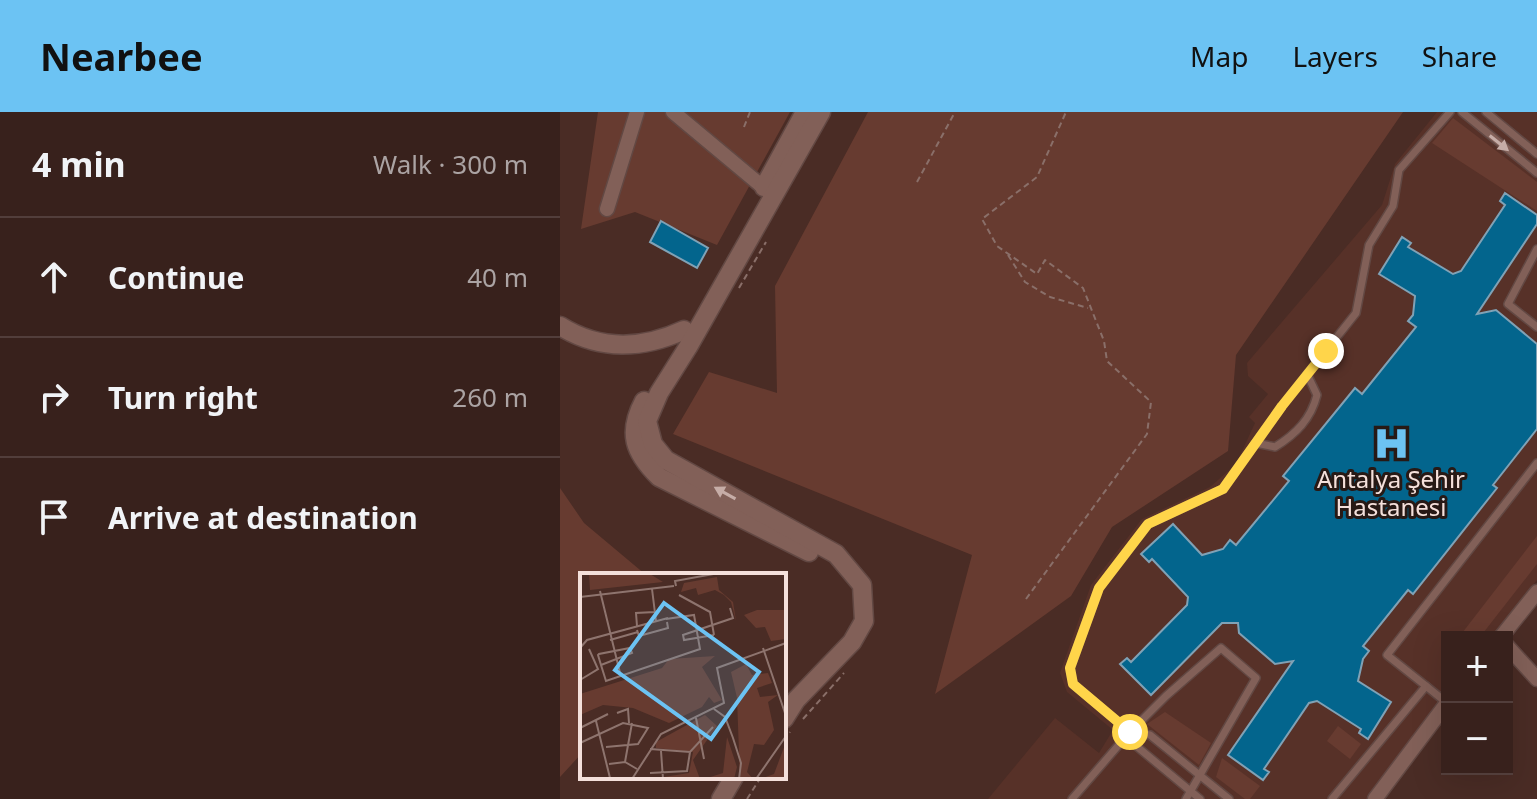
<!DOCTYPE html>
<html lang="en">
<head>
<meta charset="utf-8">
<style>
	body { margin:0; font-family:"Noto Sans",sans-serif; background:#432e29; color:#f1f3f6 }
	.controls { position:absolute; right:24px; bottom:24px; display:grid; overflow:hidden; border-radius:0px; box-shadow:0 8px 32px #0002 }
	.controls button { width:72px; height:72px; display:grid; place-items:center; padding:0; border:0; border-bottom:2px solid #523e3b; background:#38211c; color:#f1f3f6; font:40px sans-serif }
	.stop { position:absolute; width:24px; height:24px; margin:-18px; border:6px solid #ffd54a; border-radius:50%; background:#fff }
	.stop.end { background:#ffd54a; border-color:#fff; box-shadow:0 2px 8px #0008 }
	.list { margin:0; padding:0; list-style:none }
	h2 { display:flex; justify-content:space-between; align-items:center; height:104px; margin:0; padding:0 32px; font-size:34px }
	h2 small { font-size:26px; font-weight:400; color:#aba3a3 }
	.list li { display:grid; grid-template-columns:52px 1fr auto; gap:24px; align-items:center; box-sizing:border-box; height:120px; padding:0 32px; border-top:2px solid #523e3b }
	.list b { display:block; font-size:30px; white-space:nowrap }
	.list em { font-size:26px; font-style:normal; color:#aba3a3 }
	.icon { flex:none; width:44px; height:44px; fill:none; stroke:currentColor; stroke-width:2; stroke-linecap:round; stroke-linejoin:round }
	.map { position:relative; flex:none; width:977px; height:687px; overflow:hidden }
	header { display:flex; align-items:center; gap:48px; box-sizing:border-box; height:112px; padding:0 40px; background:#6cc3f3; color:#111 }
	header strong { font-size:38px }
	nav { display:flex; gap:44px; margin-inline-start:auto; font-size:28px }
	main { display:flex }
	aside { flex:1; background:#38211c }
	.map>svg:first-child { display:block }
</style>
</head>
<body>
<header>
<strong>Nearbee</strong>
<nav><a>Map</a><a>Layers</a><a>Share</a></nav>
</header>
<main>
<aside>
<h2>4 min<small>Walk · 300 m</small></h2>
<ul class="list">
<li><svg class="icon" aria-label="ahead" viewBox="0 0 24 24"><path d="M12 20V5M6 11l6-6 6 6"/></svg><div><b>Continue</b></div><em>40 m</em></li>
<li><svg class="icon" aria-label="right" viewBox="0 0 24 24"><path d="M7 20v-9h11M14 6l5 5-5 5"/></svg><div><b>Turn right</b></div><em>260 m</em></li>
<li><svg class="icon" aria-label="arrive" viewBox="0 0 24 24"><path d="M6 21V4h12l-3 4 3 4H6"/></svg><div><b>Arrive at destination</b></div></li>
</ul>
</aside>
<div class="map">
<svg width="977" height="687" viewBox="0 0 977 687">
	<rect width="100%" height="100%" fill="#4a2c25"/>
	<!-- built -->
	<path fill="#573128" d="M877 0H977V468L932 525H887V583L807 687H428L495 606 539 641 553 618 507 580 500 561 531 473 582 407 650 375 676 352 695 311 689 305 708 282 688 264 687 251 822 93 835 52Z"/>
	<!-- green -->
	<g fill="#673b30">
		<path d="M38 0H230L157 133 75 100 21 117Z"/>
		<path d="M308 0H843L676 243 668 339 552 415 511 484 375 582 412 443 113 322 149 260 217 281 215 174Z"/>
		<path d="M893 6 977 70V99L872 31Z"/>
		<path d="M0 376 24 411 86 463H22V641L0 665Z"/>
		<path d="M977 424V452L920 525H899Z"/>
		<path d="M605 600 651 631 639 653 587 612Z"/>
		<path d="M778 614 801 632 790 647 767 629Z"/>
		<path d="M662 646 700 674 690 687H685L656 665Z"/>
	</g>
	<!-- building -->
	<g fill="#03658d" stroke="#80a2b6" stroke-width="2">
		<path d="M945 81 977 103V112L917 202 936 198 977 232V317L933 373 937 376 853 482 848 478 803 534 809 539 803 547 798 569 831 590 808 627 799 621 801 617 757 589 749 591 704 657 709 660 703 668 668 643 733 549 715 552 679 521 678 511H662L591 583 560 552 567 546 571 550 627 493 628 485 592 447 589 450 581 442 613 412 642 443 663 437 670 428 676 433 729 369 723 364 795 276 802 282 856 215 848 209 853 203 855 184 819 162 842 125 851 131 848 135 893 162 901 159 945 93 940 89Z"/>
		<path d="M101 109 148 136 137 156 90 130Z"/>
	</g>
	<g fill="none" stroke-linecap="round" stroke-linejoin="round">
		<defs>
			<g id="lane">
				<path d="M902 0 977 61"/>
				<path d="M926 0 977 42"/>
				<path d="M977 137 948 192 977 215"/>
				<path d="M696 331 715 335C736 322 751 307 757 283L747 262"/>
				<path d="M866 574 827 543 977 351"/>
				<path d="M570 620 590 623 669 687"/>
				<path d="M512 687 570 620 606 584 661 536 696 566 626 687"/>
				<path d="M640 687 575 633 570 620 513 572 510 556 539 476 588 412 663 377 722 294 796 201 809 133 833 94 839 58 890 0"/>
				<path d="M772 687 866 574 887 591"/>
			</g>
			<g id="street">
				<path d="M113 0 204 76"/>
				<path d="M47 97 77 0"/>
				<path d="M941 525 977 480"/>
				<path d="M947 534 977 567"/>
				<path d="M815 687 887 591"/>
			</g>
			<g id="secondary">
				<path d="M204 75 245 0"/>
				<path d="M0 214C40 239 83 237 124 218"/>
				<path d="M84 289C67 321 74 340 99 365L249 440"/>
				<path d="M224 607 236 588 292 530 304 509 302 473 276 442 106 348 93 332 87 309 99 281 128 235 261 0"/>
				<path d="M161 687 174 665"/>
			</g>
		</defs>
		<!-- lane casing -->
		<use href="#lane" stroke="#624843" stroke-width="10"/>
		<!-- street casing -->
		<use href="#street" stroke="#624843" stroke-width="17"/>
		<!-- secondary casing -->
		<use href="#secondary" stroke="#624843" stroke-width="21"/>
		<!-- path -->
		<g stroke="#8a6f69" stroke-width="2" stroke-dasharray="6 4" stroke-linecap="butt">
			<path d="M184 15 190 0"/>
			<path d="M357 70 395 0"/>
			<path d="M448 143 465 170 490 185 528 196"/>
			<path d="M179 176 206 130"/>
			<path d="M466 487 587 322 591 290 547 249 544 229 523 176 485 148 477 162 437 134 422 107 477 65 506 0"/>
			<path d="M243 607 284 561"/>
			<path d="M224 629 230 620"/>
			<path d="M187 687 201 665"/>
		</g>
		<!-- lane -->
		<use href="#lane" stroke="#826058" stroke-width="7"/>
		<!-- street -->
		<use href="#street" stroke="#826058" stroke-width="14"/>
		<!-- secondary -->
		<use href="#secondary" stroke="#826058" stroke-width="18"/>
	</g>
	<!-- one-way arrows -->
	<defs><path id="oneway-solid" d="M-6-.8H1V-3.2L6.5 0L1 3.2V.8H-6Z" transform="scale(2)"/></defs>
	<g fill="#c6ada7">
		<use href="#oneway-solid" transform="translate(939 31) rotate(39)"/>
		<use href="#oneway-solid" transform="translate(165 381) rotate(-151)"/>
	</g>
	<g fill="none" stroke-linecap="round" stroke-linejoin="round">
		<!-- route -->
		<path stroke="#ffd54a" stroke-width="10" d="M570 620 513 572 510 556 539 476 588 412 663 377 722 294 766 239"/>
	</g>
	<!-- icons -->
	<defs>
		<symbol id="hospital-bare" viewBox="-9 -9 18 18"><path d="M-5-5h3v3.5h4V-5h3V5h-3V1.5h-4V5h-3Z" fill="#6cc3f3" stroke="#271915" stroke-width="2.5" paint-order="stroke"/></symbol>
	</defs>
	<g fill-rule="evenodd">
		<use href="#hospital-bare" x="806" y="306" width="51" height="51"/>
	</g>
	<g text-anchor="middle" stroke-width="6" stroke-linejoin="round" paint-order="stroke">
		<!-- poi labels -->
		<g font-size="24" fill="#f4e0db" stroke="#271915">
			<text x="831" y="376">Antalya Şehir<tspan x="831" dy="28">Hastanesi</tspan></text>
		</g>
	</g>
	<!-- overview -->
	<g transform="translate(20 461)">
		<rect width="206" height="206" fill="#4a2c25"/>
		<path d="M9 0 70 1 83 9 10 17ZM137 4 139 17 153 29 156 48 151 29 144 22 135 17 118 22 116 15 101 19 104 10ZM177 37H205L206 66 191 68 185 54 176 55 164 42ZM135 83 122 94 142 127 134 130 129 124 122 134 89 150 53 135 23 132 0 142V121L82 95 89 86ZM166 91 172 102 188 100 192 110 177 115 180 124 198 122 188 129 194 157 184 172 174 171 167 199 173 206H160L157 125 151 99ZM125 142 137 153 113 187 120 206H71L109 200 113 179 76 175V169ZM147 164 157 194 154 206H124L143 200ZM206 169V206H180L194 201Z" fill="#673b30"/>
		<path fill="none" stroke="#8e746e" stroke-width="2" d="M96 13 95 8 139 0M72 16 76 48M20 18 41 104M99 22 130 39 134 62M0 24 94 13M57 53 56 40 75 39M57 57 59 63 88 55 87 49M134 62 104 67 103 62 153 45 150 35M30 67 58 59M0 75 7 67 88 45M183 75 206 143M21 92 52 80 50 75 19 81 18 82 21 92 26 108 120 76 114 42 86 46M0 107 18 96 9 76M134 136 145 144 153 165 161 190 159 206M37 140 48 136 49 150M116 145 124 186M16 148 30 205M0 155 28 141M0 170 43 150 68 155 58 171 26 174M70 176 110 179 133 154M81 178 83 206M45 189 52 150M29 191 45 189 57 196M70 200 107 198 110 179M52 206 81 161 144 130 137 95 206 70M176 206 206 163"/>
		<path fill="#6cc3f3" fill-opacity="0.15" stroke="#6cc3f3" stroke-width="4" d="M84 30 179 99 131 166 35 97Z"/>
		<rect width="206" height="206" fill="none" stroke="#f4e0db" stroke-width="4"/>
	</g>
</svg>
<div class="controls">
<button>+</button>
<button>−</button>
</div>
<div class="stop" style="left:570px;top:620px"></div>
<div class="stop end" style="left:766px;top:239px"></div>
</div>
</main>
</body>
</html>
